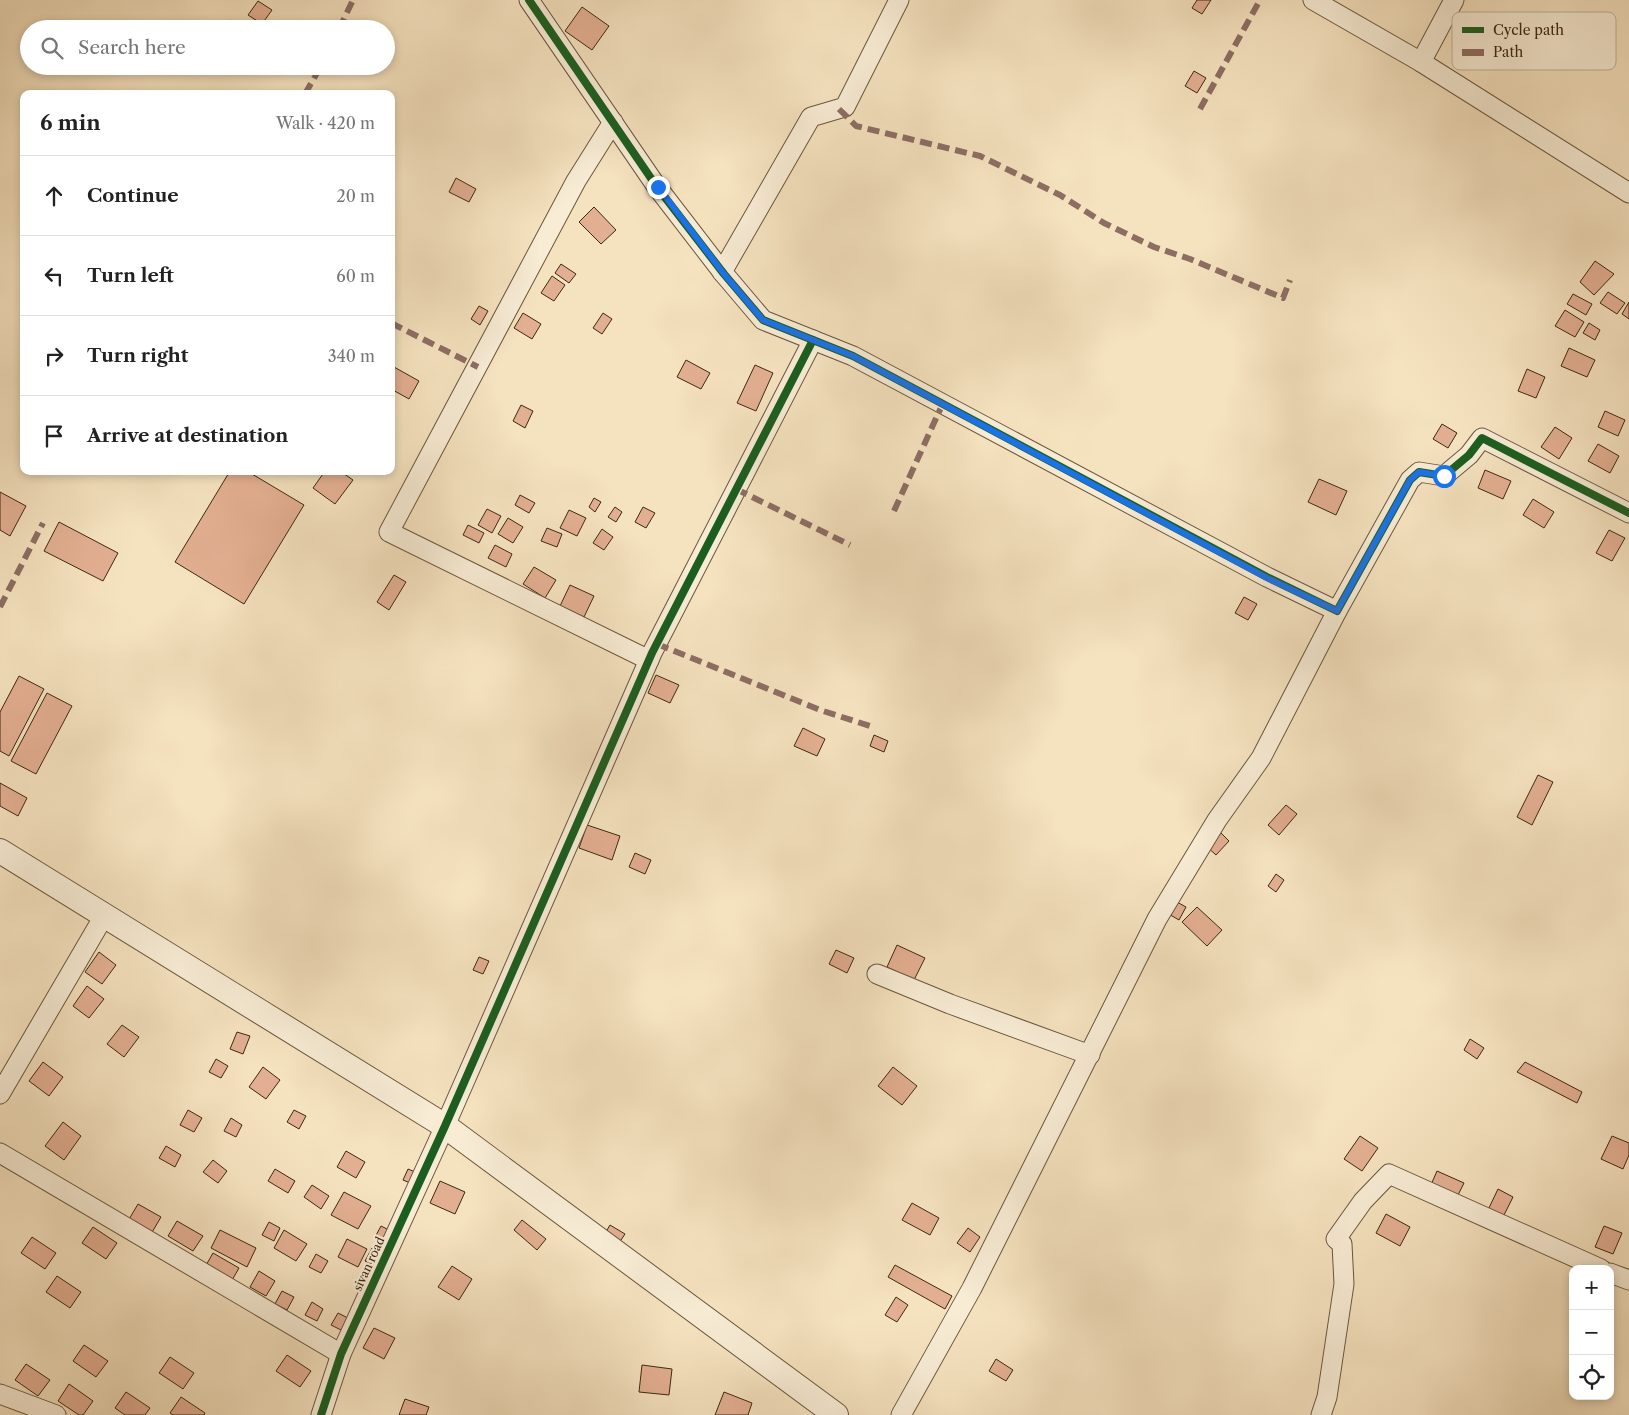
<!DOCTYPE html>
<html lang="en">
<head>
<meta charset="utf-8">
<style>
	body { margin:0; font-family:"Libre Caslon Text",serif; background:#f6f6f6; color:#222 }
	.controls { position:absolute; right:15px; bottom:15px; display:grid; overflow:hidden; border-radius:10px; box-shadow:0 2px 8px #0003 }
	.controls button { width:45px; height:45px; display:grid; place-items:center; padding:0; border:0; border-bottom:1px solid #e0e0e0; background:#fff; color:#222; font:25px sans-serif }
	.stop { position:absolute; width:15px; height:15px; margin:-11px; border:4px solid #1a73e8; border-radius:50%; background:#fff }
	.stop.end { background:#1a73e8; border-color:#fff; box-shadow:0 1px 5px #0008 }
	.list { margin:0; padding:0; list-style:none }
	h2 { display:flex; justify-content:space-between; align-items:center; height:65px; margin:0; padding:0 20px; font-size:21px }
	h2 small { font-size:16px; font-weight:400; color:#767676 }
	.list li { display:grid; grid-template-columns:32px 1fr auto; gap:15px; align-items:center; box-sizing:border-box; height:80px; padding:0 20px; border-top:1px solid #e0e0e0 }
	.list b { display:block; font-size:19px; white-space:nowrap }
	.list em { font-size:16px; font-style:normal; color:#767676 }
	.icon { flex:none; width:28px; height:28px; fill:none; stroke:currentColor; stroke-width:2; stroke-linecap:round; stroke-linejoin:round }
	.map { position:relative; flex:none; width:1629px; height:1415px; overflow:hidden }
	.search { position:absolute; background:#fff; box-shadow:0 2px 8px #0003; left:20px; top:20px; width:375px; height:55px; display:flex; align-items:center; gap:12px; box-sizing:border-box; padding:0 18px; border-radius:28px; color:#767676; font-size:19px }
	.panel { position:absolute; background:#fff; box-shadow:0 2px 8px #0003; left:20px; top:90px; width:375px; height:385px; border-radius:10px }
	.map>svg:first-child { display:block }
</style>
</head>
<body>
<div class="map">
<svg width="1629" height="1415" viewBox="0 0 1629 1415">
	<rect width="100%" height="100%" fill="#f5e2bf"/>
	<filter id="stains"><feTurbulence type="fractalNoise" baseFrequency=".004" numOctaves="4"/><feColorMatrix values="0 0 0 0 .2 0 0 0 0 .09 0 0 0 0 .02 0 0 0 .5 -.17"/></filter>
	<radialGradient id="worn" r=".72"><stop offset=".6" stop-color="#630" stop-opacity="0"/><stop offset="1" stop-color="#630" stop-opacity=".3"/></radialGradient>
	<!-- building -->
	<g fill="#e3af92" stroke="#3d2911">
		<path d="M1197 0H1211L1202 14 1192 8Z"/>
		<path d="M258 1 272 10 262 24 248 15Z"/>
		<path d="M582 7 609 26 592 50 565 31Z"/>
		<path d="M230 20 242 29H224Z"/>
		<path d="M1194 71 1206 78 1197 93 1185 86Z"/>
		<path d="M456 178 476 189 469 202 449 192Z"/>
		<path d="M594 207 616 230 601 244 579 222Z"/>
		<path d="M1595 261 1614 274 1594 295 1580 282Z"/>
		<path d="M561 264 576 274 569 283 555 273Z"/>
		<path d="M552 276 565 285 554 301 541 293Z"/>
		<path d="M1608 292 1625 303 1617 314 1600 303Z"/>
		<path d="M1573 294 1592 304 1586 315 1567 304Z"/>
		<path d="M1629 302V319L1622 314Z"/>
		<path d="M479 306 488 311 480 325 471 319Z"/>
		<path d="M1565 310 1584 322 1575 337 1555 326Z"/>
		<path d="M523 313 541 324 532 339 514 328Z"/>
		<path d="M603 313 612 319 602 334 593 328Z"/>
		<path d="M1589 323 1600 330 1595 340 1583 333Z"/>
		<path d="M1569 348 1595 360 1587 377 1561 366Z"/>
		<path d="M686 360 710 373 701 389 677 377Z"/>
		<path d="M755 365 773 373 756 411 737 403Z"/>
		<path d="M394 367 419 381 409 399 391 389V371Z"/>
		<path d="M1527 369 1545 377 1536 398 1518 391Z"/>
		<path d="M521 405 533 411 525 428 513 421Z"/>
		<path d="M1605 411 1625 420 1618 436 1598 427Z"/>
		<path d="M1442 424 1457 433 1448 448 1433 439Z"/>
		<path d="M1555 427 1572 438 1559 459 1541 447Z"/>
		<path d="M1598 444 1619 456 1610 473 1588 461Z"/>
		<path d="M1485 470 1511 481 1503 499 1478 488Z"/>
		<path d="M230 471H247L304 505 244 604 175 562Z"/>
		<path d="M325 471H340L353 480 335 504 313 488Z"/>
		<path d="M1319 479 1347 491 1336 515 1308 502Z"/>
		<path d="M0 492 26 506 10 536 0 530Z"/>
		<path d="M520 495 535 503 529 513 515 505Z"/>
		<path d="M594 498 601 502 595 512 589 507Z"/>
		<path d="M1533 499 1554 512 1544 528 1523 515Z"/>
		<path d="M615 507 622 512 616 522 608 517Z"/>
		<path d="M643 507 655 513 646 528 635 522Z"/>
		<path d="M487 509 501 516 492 533 478 525Z"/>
		<path d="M569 510 586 518 577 536 560 528Z"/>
		<path d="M508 518 523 527 513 543 498 534Z"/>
		<path d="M59 522 118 553 103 581 44 551Z"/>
		<path d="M468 525 484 533 479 543 463 535Z"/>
		<path d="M547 528 562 534 557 547 541 541Z"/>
		<path d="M602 529 613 537 604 550 593 543Z"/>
		<path d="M1609 530 1625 538 1612 561 1596 553Z"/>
		<path d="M495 545 512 554 506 567 488 558Z"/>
		<path d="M534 567 556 580 545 598 523 584Z"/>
		<path d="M394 575 406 582 389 610 377 602Z"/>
		<path d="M570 585 594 596 584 617 560 606Z"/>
		<path d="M1244 597 1257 604 1248 620 1235 613Z"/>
		<path d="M656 675 679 685 670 703 648 693Z"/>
		<path d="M19 676 44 689 9 756 0 751V712Z"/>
		<path d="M47 693 72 706 36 774 11 761Z"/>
		<path d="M803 728 825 739 817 756 794 746Z"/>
		<path d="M874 735 888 741 884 752 870 746Z"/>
		<path d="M1538 775 1553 782 1532 825 1517 817Z"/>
		<path d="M0 783 27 798 18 816 0 806Z"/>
		<path d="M1286 805 1297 814 1279 835 1268 825Z"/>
		<path d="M587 825 620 836 612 860 579 848Z"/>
		<path d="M1219 831 1229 841 1216 855 1206 846Z"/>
		<path d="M635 853 651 860 645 874 629 867Z"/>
		<path d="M1276 874 1284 880 1276 892 1268 886Z"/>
		<path d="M1175 901 1186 907 1179 920 1167 913Z"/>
		<path d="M1197 907 1222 930 1207 946 1182 922Z"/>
		<path d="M897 945 925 958 914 980 887 967Z"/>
		<path d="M836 950 854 958 847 973 829 964Z"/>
		<path d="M99 952 116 965 102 984 85 972Z"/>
		<path d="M479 957 489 961 483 974 473 970Z"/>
		<path d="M87 986 104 999 89 1018 73 1006Z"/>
		<path d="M122 1025 139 1037 124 1057 107 1044Z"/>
		<path d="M237 1032 250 1036 243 1054 230 1049Z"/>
		<path d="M1470 1039 1484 1048 1477 1059 1464 1050Z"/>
		<path d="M216 1059 228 1066 221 1078 209 1072Z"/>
		<path d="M43 1062 63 1077 49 1096 29 1081Z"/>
		<path d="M1525 1062 1582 1092 1577 1103 1517 1072Z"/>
		<path d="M263 1067 280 1080 266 1099 249 1087Z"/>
		<path d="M893 1067 917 1086 902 1105 878 1086Z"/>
		<path d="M188 1110 202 1118 194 1132 180 1125Z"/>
		<path d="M294 1110 306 1116 299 1129 287 1122Z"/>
		<path d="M231 1118 242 1125 236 1137 224 1131Z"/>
		<path d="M63 1122 81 1136 64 1160 45 1146Z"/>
		<path d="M1360 1136 1378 1148 1362 1171 1344 1159Z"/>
		<path d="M1612 1136 1629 1143V1155L1623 1169 1601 1159Z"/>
		<path d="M166 1146 181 1155 175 1167 159 1158Z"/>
		<path d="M346 1151 365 1162 356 1178 337 1167Z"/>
		<path d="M213 1160 227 1171 218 1183 203 1172Z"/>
		<path d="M275 1169 295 1181 288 1193 268 1181Z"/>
		<path d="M408 1169 420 1174 415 1185 403 1180Z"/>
		<path d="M1437 1171 1464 1183 1456 1199 1430 1187Z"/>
		<path d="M440 1181 465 1192 455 1214 430 1203Z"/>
		<path d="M312 1185 329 1196 321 1209 304 1197Z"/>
		<path d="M1498 1189 1513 1197 1503 1217 1488 1210Z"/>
		<path d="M344 1192 371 1206 358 1229 331 1215Z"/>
		<path d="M912 1203 939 1218 930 1235 902 1220Z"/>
		<path d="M138 1204 161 1217 151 1234 128 1221Z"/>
		<path d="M1386 1214 1410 1227 1400 1246 1376 1233Z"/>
		<path d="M522 1220 546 1239 537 1250 514 1230Z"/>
		<path d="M177 1221 203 1236 193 1251 168 1236Z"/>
		<path d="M269 1222 280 1228 274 1241 262 1235Z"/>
		<path d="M610 1225 625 1234 615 1249 601 1240Z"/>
		<path d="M381 1226 393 1232 386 1245 374 1239Z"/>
		<path d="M1604 1226 1622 1233 1613 1254 1595 1247Z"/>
		<path d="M93 1227 117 1243 106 1259 82 1243Z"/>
		<path d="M968 1228 980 1237 970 1252 957 1243Z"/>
		<path d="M220 1230 256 1248 247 1267 211 1248Z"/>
		<path d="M284 1230 307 1244 296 1261 274 1248Z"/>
		<path d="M32 1237 56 1253 45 1269 21 1253Z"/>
		<path d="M347 1239 367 1249 358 1267 338 1257Z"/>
		<path d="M372 1248 384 1254 377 1267 365 1261Z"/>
		<path d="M213 1253 239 1268 231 1282 205 1267Z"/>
		<path d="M316 1254 328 1261 321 1273 309 1267Z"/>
		<path d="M895 1265 952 1296 945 1309 888 1277Z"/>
		<path d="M452 1266 472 1279 459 1300 438 1287Z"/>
		<path d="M259 1271 275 1281 266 1296 250 1287Z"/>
		<path d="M57 1276 81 1292 70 1308 46 1292Z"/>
		<path d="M282 1291 294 1297 287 1310 275 1304Z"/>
		<path d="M896 1297 908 1305 897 1322 885 1315Z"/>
		<path d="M312 1302 323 1309 317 1321 305 1315Z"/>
		<path d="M338 1313 350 1319 343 1331 331 1325Z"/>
		<path d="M374 1328 395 1338 384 1359 363 1348Z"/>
		<path d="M84 1345 108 1361 96 1377 73 1361Z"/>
		<path d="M287 1355 311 1371 300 1387 276 1371Z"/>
		<path d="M170 1357 194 1373 183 1389 159 1373Z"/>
		<path d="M996 1359 1013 1370 1006 1381 989 1371Z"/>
		<path d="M26 1364 50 1380 38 1396 15 1380Z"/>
		<path d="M642 1365 672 1369 669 1395 639 1392Z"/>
		<path d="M69 1384 93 1401 83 1415H79L58 1401Z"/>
		<path d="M126 1392 150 1408 145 1415H125L115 1408Z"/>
		<path d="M724 1392 752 1403 748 1415H715Z"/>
		<path d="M181 1397 205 1413 204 1415H173L170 1413Z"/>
		<path d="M405 1399 429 1407 426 1415H399Z"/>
	</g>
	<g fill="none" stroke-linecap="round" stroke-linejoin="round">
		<defs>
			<g id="minor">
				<path d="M529 0 657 187 724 274 763 320 853 356 1267 577 1337 611 1410 480 1419 472 1444 476 1469 455 1482 438 1629 513"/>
				<path d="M1313 0 1421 62"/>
				<path d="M1454 0 1421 62 1629 193"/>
				<path d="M613 122 576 181 389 532 649 660"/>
				<path d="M722 272 811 117 845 107 899 0"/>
				<path d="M877 974 950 1004 1090 1055"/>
				<path d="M0 1094 104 916"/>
				<path d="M0 1153 341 1354"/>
				<path d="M1610 1273 1629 1280"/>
				<path d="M0 1394 56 1415"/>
				<path d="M321 1415 341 1354 445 1126 652 653 813 340"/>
				<path d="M901 1415 972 1288 1157 919 1217 820 1261 758 1337 611"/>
				<path d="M1321 1415 1327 1397 1332 1364 1344 1284 1342 1244 1336 1239 1363 1201 1389 1174 1601 1269"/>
			</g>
			<path id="tertiary" d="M0 851 445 1126 836 1415"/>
		</defs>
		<!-- minor casing -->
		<use href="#minor" stroke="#6b573c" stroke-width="21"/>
		<!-- tertiary casing -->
		<use href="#tertiary" stroke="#6b573c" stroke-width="26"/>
		<!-- minor -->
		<use href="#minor" stroke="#f8ecd5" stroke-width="19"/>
		<!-- tertiary -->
		<use href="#tertiary" stroke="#f8ecd5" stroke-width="24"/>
		<!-- quiet -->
		<g stroke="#8d6e63" stroke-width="6" stroke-dasharray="12 6" stroke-linecap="butt">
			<path d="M339 29 353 0"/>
			<path d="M305 94 321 66"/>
			<path d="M839 109 856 126 980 156 1060 195 1104 223 1154 247 1190 259 1283 298 1290 280"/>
			<path d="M1200 109 1260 0"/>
			<path d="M391 323 478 367"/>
			<path d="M736 489 850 545"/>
			<path d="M894 511 943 403"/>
			<path d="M0 607 43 523"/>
			<path d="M657 644 820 710 870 726"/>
		</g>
		<defs>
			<g id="cycleway">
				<path d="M529 0 657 187 724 274 763 320 853 356 1267 577 1337 611 1410 480 1419 472 1444 476 1469 455 1482 438 1629 513"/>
				<path d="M321 1415 341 1354 445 1126 652 653 813 340"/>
			</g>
		</defs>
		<!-- cycleway casing -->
		<use href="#cycleway" stroke="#f8ecd5" stroke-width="11"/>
		<!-- cycleway -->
		<use href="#cycleway" stroke="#1b5e20" stroke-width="8"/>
	</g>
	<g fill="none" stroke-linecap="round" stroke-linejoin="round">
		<!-- route -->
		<path stroke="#1a73e8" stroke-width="6" d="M658 187 724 274 763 320 853 356 1267 578 1337 611 1410 480 1419 472 1444 476"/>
	</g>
	<g text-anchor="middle" stroke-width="4.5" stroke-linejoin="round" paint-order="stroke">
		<!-- street labels -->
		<g font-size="12" fill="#3d2911" stroke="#f8ecd5">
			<text transform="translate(369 1264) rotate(-65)" y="4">sivan road</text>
		</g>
	</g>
	<!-- legend -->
	<rect x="1452" y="12" width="164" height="58" rx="8" fill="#f8ecd5" stroke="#c0b29a" stroke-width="1"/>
	<rect x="1462" y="27" width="22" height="6" fill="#1b5e20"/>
	<rect x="1462" y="49" width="22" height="7" fill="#8d6e63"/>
	<g font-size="14" fill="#3d2911">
		<text x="1493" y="35">Cycle path</text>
		<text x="1493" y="57">Path</text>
	</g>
	<rect width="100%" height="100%" filter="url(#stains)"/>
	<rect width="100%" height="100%" fill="url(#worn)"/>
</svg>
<div class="controls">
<button>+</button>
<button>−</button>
<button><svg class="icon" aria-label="locate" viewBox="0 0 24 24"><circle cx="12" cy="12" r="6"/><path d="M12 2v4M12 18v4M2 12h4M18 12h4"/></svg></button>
</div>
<div class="stop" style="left:1444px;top:476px"></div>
<div class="stop end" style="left:658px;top:187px"></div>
<div class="search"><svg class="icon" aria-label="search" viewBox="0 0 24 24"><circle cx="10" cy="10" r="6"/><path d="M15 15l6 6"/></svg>Search here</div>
<section class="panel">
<h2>6 min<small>Walk · 420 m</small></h2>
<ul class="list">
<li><svg class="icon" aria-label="ahead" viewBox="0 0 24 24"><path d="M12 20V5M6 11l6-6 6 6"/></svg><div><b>Continue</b></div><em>20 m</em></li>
<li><svg class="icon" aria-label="left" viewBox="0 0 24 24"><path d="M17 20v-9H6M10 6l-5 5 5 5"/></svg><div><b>Turn left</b></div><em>60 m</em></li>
<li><svg class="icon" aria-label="right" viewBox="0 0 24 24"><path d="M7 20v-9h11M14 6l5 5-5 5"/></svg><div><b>Turn right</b></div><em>340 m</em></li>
<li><svg class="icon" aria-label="arrive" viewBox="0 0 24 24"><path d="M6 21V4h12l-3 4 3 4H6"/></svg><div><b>Arrive at destination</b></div></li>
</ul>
</section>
</div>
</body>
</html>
